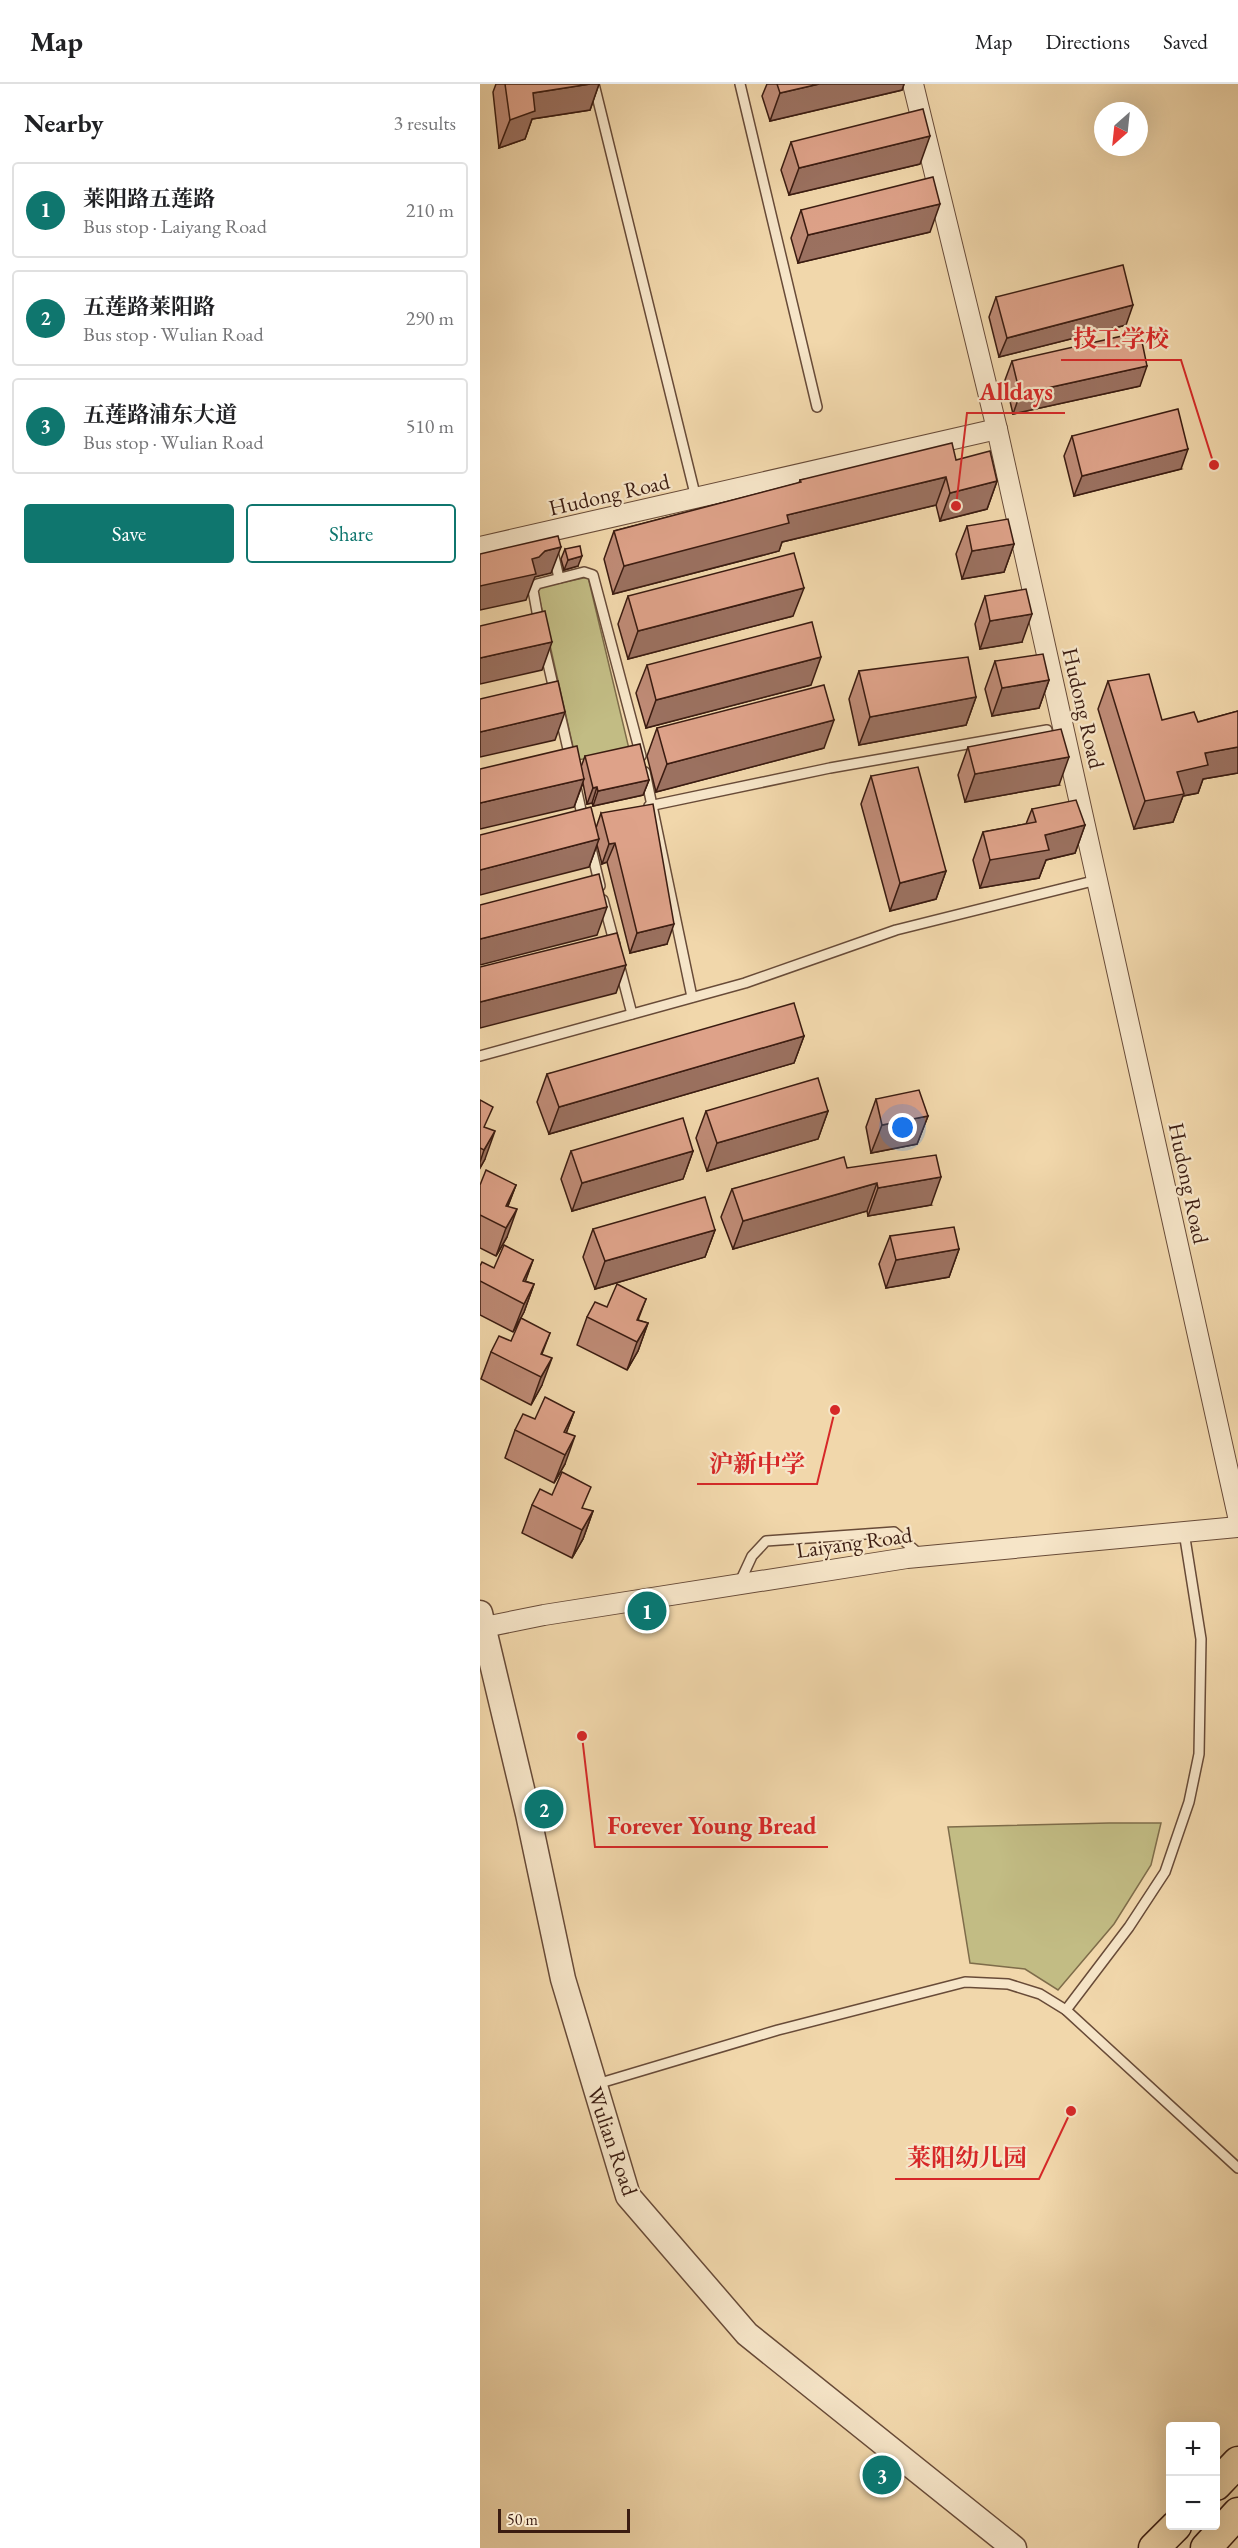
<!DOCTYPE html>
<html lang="en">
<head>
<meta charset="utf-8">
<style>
	body { margin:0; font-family:"EB Garamond","Noto Serif SC",serif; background:#f2f2f2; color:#202124 }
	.controls { position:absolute; right:18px; bottom:18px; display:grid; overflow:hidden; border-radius:6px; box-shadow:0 6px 24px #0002 }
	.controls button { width:54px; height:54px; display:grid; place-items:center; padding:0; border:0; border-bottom:2px solid #e0e0e0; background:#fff; color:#202124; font:30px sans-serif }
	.compass { position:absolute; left:614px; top:18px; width:54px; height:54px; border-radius:50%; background:#fff; box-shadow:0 6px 24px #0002; rotate:207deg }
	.scale { position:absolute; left:18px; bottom:15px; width:132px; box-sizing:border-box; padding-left:6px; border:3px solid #3b1c11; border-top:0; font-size:16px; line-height:21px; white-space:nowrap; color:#3b1c11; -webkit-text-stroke:4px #f6e5c8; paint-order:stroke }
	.you { position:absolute; left:423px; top:1044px; width:21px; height:21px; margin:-15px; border:4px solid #fff; border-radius:50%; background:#1a73e8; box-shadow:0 0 0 9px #1a73e833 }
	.badge { display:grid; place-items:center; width:39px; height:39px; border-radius:50%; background:#0f766e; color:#fff; font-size:20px; font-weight:700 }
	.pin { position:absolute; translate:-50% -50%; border:3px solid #fff; box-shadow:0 2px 6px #0006 }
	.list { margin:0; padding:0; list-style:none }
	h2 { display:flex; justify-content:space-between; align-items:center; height:78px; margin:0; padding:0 24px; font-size:26px }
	h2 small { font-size:20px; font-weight:400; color:#757577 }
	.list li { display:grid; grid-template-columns:39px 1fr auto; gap:18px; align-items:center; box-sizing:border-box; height:96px; margin:0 12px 12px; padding:0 12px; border:2px solid #e0e0e0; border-radius:6px }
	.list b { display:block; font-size:22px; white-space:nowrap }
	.list p { margin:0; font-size:20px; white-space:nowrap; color:#757577 }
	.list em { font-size:20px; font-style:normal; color:#757577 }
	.actions { display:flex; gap:12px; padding:18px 24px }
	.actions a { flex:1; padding:14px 0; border:2px solid #0f766e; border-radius:6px; text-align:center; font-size:21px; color:#0f766e }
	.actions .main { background:#0f766e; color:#fff }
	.map { position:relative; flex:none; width:758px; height:2464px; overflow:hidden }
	header { display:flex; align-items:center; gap:36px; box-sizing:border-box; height:84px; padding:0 30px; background:#fff; border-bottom:2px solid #e0e0e0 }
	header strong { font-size:28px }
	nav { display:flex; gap:33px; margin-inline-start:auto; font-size:21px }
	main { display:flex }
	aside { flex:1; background:#fff }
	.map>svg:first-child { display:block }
</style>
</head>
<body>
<header>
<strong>Map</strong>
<nav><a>Map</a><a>Directions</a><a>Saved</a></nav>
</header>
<main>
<aside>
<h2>Nearby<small>3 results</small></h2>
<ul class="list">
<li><span class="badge">1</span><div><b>莱阳路五莲路</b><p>Bus stop · Laiyang Road</p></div><em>210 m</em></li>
<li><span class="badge">2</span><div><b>五莲路莱阳路</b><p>Bus stop · Wulian Road</p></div><em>290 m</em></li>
<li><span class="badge">3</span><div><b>五莲路浦东大道</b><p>Bus stop · Wulian Road</p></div><em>510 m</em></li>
</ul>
<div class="actions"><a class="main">Save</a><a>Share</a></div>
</aside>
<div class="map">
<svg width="758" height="2464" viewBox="0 0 758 2464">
	<rect width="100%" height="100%" fill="#f1d7ab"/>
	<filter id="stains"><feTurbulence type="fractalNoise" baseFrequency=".00333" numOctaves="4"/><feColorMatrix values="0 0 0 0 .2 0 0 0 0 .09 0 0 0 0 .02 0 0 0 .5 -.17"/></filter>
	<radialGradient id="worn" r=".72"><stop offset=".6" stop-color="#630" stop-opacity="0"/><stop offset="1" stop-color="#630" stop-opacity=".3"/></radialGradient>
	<!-- green -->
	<g fill="#c2bc84" stroke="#7e6c4a" stroke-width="1.5">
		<path d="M108 493 150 669 96 676 57 504Z"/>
		<path d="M629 1739H681L671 1781 634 1840 578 1906 545 1885 490 1879 468 1743Z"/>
	</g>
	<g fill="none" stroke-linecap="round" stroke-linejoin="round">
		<defs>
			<g id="service">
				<path d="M114 0 216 414"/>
				<path d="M260 0 337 323"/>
				<path d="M73 468 79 494"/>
				<path d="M59 539 53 506 57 500 104 488 113 491 161 672"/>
				<path d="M64 562 75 610"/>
				<path d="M79 626 90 674"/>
				<path d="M165 688 212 913"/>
				<path d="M95 699 103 735"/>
				<path d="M169 722 350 684 567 646"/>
				<path d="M110 760 120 802"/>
				<path d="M123 816 135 861"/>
				<path d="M139 880 152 930"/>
				<path d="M0 972 265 899 416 846 617 796"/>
				<path d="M259 1500 272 1472 286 1457 414 1448 439 1470"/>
				<path d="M586 1926 649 1843 685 1788 709 1718 719 1670 721 1555 704 1448"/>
				<path d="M117 2000 298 1946 485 1898 528 1900 560 1910 586 1926 758 2084"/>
			</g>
			<g id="minor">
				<path d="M433 0 517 345 758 1432"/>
				<path d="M0 463 517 345"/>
				<path d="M0 1544 64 1531 427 1474 758 1443"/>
			</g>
			<path id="tertiary" d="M0 1529 48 1730 83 1895 148 2112 267 2250 534 2464"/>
			<g id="primary">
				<path d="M736 2401 758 2378"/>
				<path d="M674 2464 696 2442"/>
				<path d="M726 2464 758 2429"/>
			</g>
		</defs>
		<!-- service casing -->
		<use href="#service" stroke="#684b38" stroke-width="12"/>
		<!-- minor casing -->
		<use href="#minor" stroke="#684b38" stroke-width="22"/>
		<!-- tertiary casing -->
		<use href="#tertiary" stroke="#684b38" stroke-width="27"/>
		<!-- primary casing -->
		<use href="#primary" stroke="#3b1c11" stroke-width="33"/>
		<!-- service -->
		<use href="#service" stroke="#f6e5c8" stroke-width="9"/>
		<!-- minor -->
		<use href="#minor" stroke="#f6e5c8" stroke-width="20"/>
		<!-- tertiary -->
		<use href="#tertiary" stroke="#f6e5c8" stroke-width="24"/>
		<!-- primary -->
		<use href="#primary" stroke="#f1d7ab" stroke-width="30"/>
	</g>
	<!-- wall -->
	<g fill="#bf8b76" stroke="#3b1c11" stroke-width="1.5">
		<path d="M16 0H119L110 26 52 35 45 55 19 64 13 8Z"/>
		<path d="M287 0H424L422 6 290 37 282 12Z"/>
		<path d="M311 58 440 80 309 111 301 86Z"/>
		<path d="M321 126 450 148 318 179 311 154Z"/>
		<path d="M516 213 646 241 519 273 509 233Z"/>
		<path d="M532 277 660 302 533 330 525 296Z"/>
		<path d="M592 352 701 385 594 412 584 372Z"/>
		<path d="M476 376 517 397 507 425 460 437 456 421 302 458 299 467 133 510 124 475 134 447 319 399 320 396Z"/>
		<path d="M487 442 534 460 524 488 482 495 476 470Z"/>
		<path d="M85 465 98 482 84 486 81 475Z"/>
		<path d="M148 512 313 532 148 575 138 540Z"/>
		<path d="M505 512 542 558 500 565 495 540Z"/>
		<path d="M515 577 569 596 559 624 512 632 505 605Z"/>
		<path d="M167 581 331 601 166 644 156 609Z"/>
		<path d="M379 587 496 613 486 641 379 661 369 615Z"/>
		<path d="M628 597 682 636 718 638 758 627V689L723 695 718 709 703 712 693 738 654 745 618 625Z"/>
		<path d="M177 644 344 664 176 708 167 672Z"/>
		<path d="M488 663 579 701 485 718 478 691Z"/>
		<path d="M105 672 169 696 163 711 113 722 112 719 107 720 103 699 94 723 101 683Z"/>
		<path d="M391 692 466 787 456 815 410 827 381 720Z"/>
		<path d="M552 725 605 741 595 769 566 776 559 794 500 804 493 776 503 748 546 740Z"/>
		<path d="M121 729 187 860 150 869 127 778 122 780 117 761 109 783 116 744Z"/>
		<path d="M324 952 314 979 69 1050 57 1018 67 990Z"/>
		<path d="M396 1015 448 1032 437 1060 391 1069 386 1043Z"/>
		<path d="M0 1016 5 1075 0 1084Z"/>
		<path d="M226 1027H348L338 1055 227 1087 216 1054Z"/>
		<path d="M91 1067H213L203 1095 92 1127 81 1095Z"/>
		<path d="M367 1084 451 1121 388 1132 387 1127 253 1165 241 1133 252 1105Z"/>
		<path d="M0 1101H36L28 1122 27 1153 16 1172 0 1164Z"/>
		<path d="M113 1145 235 1146 225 1173 115 1205 103 1173Z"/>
		<path d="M410 1152 479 1165 469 1193 406 1204 399 1180Z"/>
		<path d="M53 1176 45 1197 54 1200 44 1228 33 1248 0 1231V1182L14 1184Z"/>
		<path d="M166 1215 158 1236 168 1239 158 1267 147 1286 97 1261 107 1233 127 1223Z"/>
		<path d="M70 1249 62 1270V1301L51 1321 1 1295 11 1268 31 1257Z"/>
		<path d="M94 1328 86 1349 85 1380 74 1399 25 1374 35 1346 55 1335Z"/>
		<path d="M52 1421 113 1427 103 1455 92 1474 42 1449Z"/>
	</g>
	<!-- shaded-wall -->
	<g fill="#9b7160" stroke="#3b1c11" stroke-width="1.5">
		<path d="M110 0H119L110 26 52 35 45 55 19 64 30 36 53 9Z"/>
		<path d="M339 0H424L422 6 290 37 300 9Z"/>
		<path d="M450 52 440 80 309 111 319 84Z"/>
		<path d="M460 120 450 148 318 179 328 151Z"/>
		<path d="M653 221 646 241 519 273 527 254Z"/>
		<path d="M667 282 660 302 533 330 540 310Z"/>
		<path d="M708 365 701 385 594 412 602 392Z"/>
		<path d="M466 393 456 421 302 458 299 467 133 510 144 482 307 431Z"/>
		<path d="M517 397 507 425 460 437 470 409Z"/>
		<path d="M534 460 524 488 482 495 492 467Z"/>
		<path d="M81 463 71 489 55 493 54 495 46 516 0 526V502L65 467Z"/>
		<path d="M102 472 98 482 84 486 88 476Z"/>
		<path d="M324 504 313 532 148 575 158 547Z"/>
		<path d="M552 530 542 558 500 565 510 537Z"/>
		<path d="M72 558 62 586 0 600V574Z"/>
		<path d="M341 573 331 601 166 644 176 616Z"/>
		<path d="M569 596 559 624 512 632 522 604Z"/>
		<path d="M496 613 486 641 379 661 390 633Z"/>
		<path d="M85 628 75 656 0 673V648Z"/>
		<path d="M354 636 344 664 176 708 187 680Z"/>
		<path d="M758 663V689L723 695 718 709 703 712 693 738 654 745 665 717 697 688 725 669Z"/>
		<path d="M589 673 579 701 485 718 495 690Z"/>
		<path d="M104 695 94 723 0 745V719Z"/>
		<path d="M169 696 163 711 113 722 118 707Z"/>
		<path d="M117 703 112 719 107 720 113 704Z"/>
		<path d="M605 741 595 769 566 776 559 794 500 804 510 776 565 751Z"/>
		<path d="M119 755 109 783 0 811V786Z"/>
		<path d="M135 759 127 778 122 780 129 760Z"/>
		<path d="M466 787 456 815 410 827 420 799Z"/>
		<path d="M127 823 117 851 0 881V855Z"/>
		<path d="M194 840 187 860 150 869 157 849Z"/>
		<path d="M146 881 136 909 0 944V918Z"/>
		<path d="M324 952 314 979 69 1050 79 1023Z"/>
		<path d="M348 1027 338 1055 227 1087 237 1059Z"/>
		<path d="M448 1032 437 1060 391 1069 402 1041Z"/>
		<path d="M15 1047 5 1075 0 1084V1078L4 1066Z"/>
		<path d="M213 1067 203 1095 92 1127 102 1099Z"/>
		<path d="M461 1093 451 1121 388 1132 398 1104Z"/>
		<path d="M397 1099 387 1127 253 1165 263 1137Z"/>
		<path d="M36 1101 25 1129 26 1122Z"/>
		<path d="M37 1125 27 1153 16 1172 26 1144Z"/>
		<path d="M235 1146 225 1173 115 1205 125 1177Z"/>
		<path d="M479 1165 469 1193 406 1204 416 1176Z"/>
		<path d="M53 1176 43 1204V1197Z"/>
		<path d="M54 1200 44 1228 33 1248 44 1220Z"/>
		<path d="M168 1239 158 1267 147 1286 157 1258Z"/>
		<path d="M72 1274 62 1301 51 1321 61 1293Z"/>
		<path d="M94 1328 84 1355V1348Z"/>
		<path d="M95 1352 85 1380 74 1399 85 1371Z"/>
		<path d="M113 1427 103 1455 92 1474 102 1446Z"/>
	</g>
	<!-- building -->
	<g fill="#dea289" stroke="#3b1c11" stroke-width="1.5">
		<path d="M25 0H110L53 9 55 27 30 36Z"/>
		<path d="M297 0H339L300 9Z"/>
		<path d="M443 25 450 52 319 84 311 58Z"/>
		<path d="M453 93 460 120 328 151 321 126Z"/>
		<path d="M643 181 653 221 527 254 516 213Z"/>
		<path d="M660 248 667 282 540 310 532 277Z"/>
		<path d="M698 325 708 365 602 392 592 352Z"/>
		<path d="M472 359 476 376 510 367 517 397 470 409 466 393 307 431 309 439 144 482 134 447 321 398 320 396Z"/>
		<path d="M528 435 534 460 492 467 487 442Z"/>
		<path d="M78 452 81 463 65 467 59 473 52 475 56 490 0 502V470Z"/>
		<path d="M100 462 102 472 88 476 85 465Z"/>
		<path d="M314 469 324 504 158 547 148 512Z"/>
		<path d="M546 505 552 530 510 537 505 512Z"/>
		<path d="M65 527 72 558 0 574V542Z"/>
		<path d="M332 538 341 573 176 616 167 581Z"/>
		<path d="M563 570 569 596 522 604 515 577Z"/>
		<path d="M488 573 496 613 390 633 379 587Z"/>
		<path d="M669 590 682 636 714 628 718 638 758 627V663L725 669 728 681 697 688 704 710 665 717 628 597Z"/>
		<path d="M78 597 85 628 0 648V615Z"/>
		<path d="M344 601 354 636 187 680 177 644Z"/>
		<path d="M581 645 589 673 495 690 488 663Z"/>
		<path d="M160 660 169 696 118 707 117 703 113 704 105 672Z"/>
		<path d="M97 662 104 695 0 719V685Z"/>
		<path d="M438 683 466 787 420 799 391 692Z"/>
		<path d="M596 716 605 741 565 751 569 766 510 776 503 748 556 738 552 725Z"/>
		<path d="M173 720 194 840 157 849 135 759 129 760 121 729Z"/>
		<path d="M111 723 119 755 0 786V751Z"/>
		<path d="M119 790 127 823 0 855V821Z"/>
		<path d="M137 849 146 881 0 918V883Z"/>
		<path d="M314 919 324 952 79 1023 67 990Z"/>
		<path d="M338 994 348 1027 237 1059 226 1027Z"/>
		<path d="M439 1006 448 1032 402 1041 396 1015Z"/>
		<path d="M0 1016 13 1023 4 1043 15 1047 4 1066 0 1064Z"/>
		<path d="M203 1034 213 1067 102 1099 91 1067Z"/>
		<path d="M456 1071 461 1093 398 1104 397 1099 263 1137 252 1105 364 1073 367 1084Z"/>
		<path d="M6 1086 36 1101 26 1122 37 1125 26 1144 0 1131V1101Z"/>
		<path d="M225 1113 235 1146 125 1177 113 1145Z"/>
		<path d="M474 1143 479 1165 416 1176 410 1152Z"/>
		<path d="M24 1161 53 1176 43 1197 54 1200 44 1220 0 1197V1182L2 1178 14 1184Z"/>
		<path d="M137 1200 166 1215 157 1236 168 1239 157 1258 107 1233 115 1218 127 1223Z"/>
		<path d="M41 1234 70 1249 61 1270 72 1274 61 1293 11 1268 19 1252 31 1257Z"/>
		<path d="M65 1313 94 1328 84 1348 95 1352 85 1371 35 1346 43 1330 55 1335Z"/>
		<path d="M82 1388 111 1403 102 1424 113 1427 102 1446 52 1421 60 1405 72 1411Z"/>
	</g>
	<g text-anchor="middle" stroke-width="4.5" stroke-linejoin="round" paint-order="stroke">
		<!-- street labels -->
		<g font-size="22" fill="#3b1c11" stroke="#f6e5c8">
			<text transform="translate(129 410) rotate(-13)" y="8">Hudong Road</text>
			<text transform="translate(604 624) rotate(77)" y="8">Hudong Road</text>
			<text transform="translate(709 1099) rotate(78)" y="8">Hudong Road</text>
			<text transform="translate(374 1458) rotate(-8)" y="8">Laiyang Road</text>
			<text transform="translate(133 2057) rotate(71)" y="8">Wulian Road</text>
		</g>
	</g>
	<!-- callouts -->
	<path fill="none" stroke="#d62828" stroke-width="2" d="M734 381L701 276H581M476 422L487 329H585M355 1326L337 1400H217M102 1652L115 1763H348M591 2027L559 2095H415"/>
	<g fill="#d62828" stroke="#f6e5c8" stroke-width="2">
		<circle cx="734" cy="381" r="6"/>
		<circle cx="476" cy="422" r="6"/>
		<circle cx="355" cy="1326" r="6"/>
		<circle cx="102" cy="1652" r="6"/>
		<circle cx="591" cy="2027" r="6"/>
	</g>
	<g font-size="24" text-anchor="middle" font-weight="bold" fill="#d62828" stroke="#f6e5c8" stroke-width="4.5" stroke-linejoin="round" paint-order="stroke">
		<text x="641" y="263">技工学校</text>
		<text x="536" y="316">Alldays</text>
		<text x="277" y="1388">沪新中学</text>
		<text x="232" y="1750">Forever Young Bread</text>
		<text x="487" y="2082">莱阳幼儿园</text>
	</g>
	<rect width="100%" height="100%" filter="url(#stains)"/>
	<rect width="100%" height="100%" fill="url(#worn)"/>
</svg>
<div class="controls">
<button>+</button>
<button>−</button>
</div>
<svg class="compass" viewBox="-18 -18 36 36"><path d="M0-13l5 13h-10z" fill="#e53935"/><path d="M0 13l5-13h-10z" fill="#757577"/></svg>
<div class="scale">50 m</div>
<div class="you"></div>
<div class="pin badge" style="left:167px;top:1527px">1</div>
<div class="pin badge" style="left:64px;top:1725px">2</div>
<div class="pin badge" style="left:402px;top:2391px">3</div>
</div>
</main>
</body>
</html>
